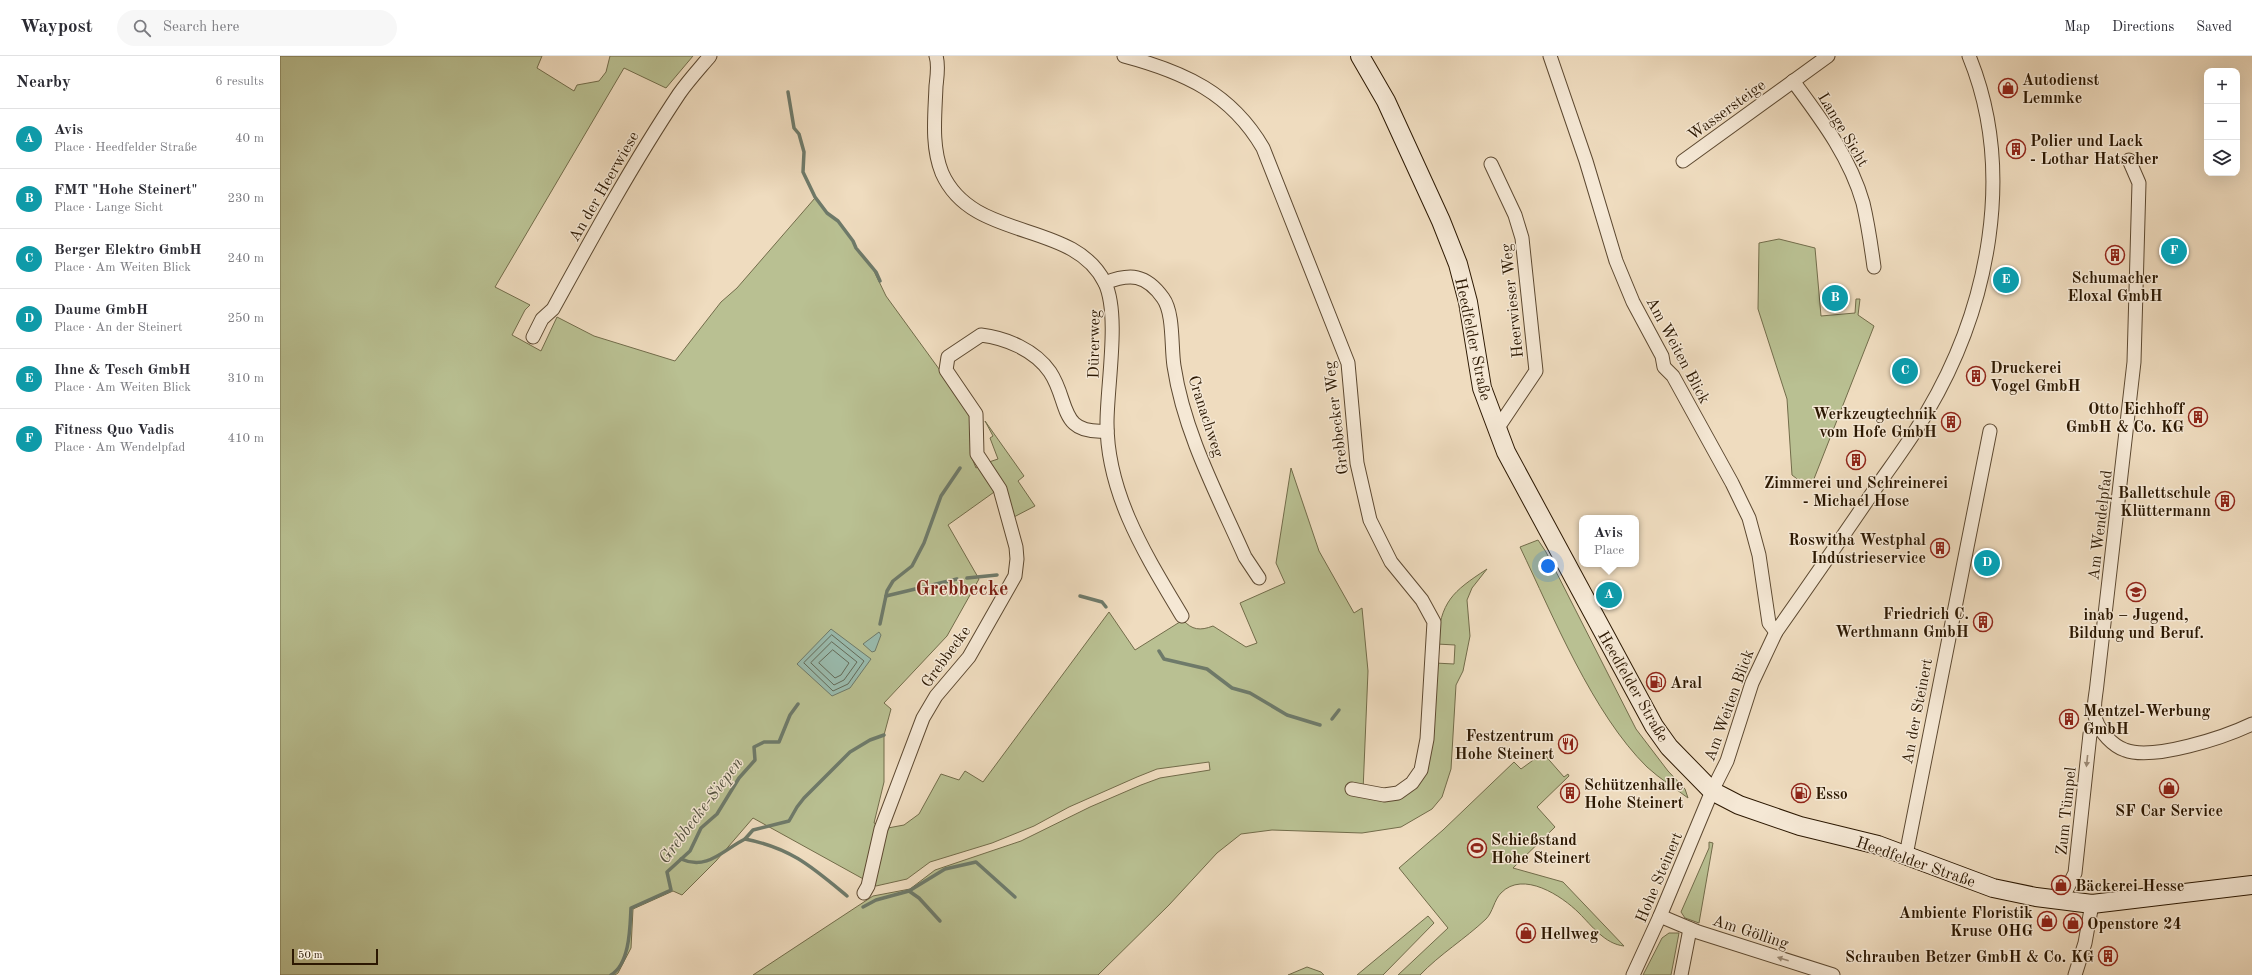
<!DOCTYPE html>
<html lang="en">
<head>
<meta charset="utf-8">
<style>
	body { margin:0; font-family:"Old Standard TT",serif; background:#f7f7f7; color:#2b2b33 }
	.controls { position:absolute; right:12px; top:12px; display:grid; overflow:hidden; border-radius:8px; box-shadow:0 4px 16px #0002 }
	.controls button { width:36px; height:36px; display:grid; place-items:center; padding:0; border:0; border-bottom:1px solid #e1e1e2; background:#fff; color:#2b2b33; font:20px sans-serif }
	.scale { position:absolute; left:12px; bottom:10px; width:86px; box-sizing:border-box; padding-left:4px; border:2px solid #2c1802; border-top:0; font-size:11px; line-height:14px; white-space:nowrap; color:#2c1802; -webkit-text-stroke:3px #f5e8d5; paint-order:stroke }
	.you { position:absolute; left:1268px; top:510px; width:14px; height:14px; margin:-10px; border:3px solid #fff; border-radius:50%; background:#1a73e8; box-shadow:0 0 0 6px #1a73e833 }
	.badge { display:grid; place-items:center; width:26px; height:26px; border-radius:50%; background:#8f2418; color:#fff; font-size:13px; font-weight:700 }
	.pin { position:absolute; translate:-50% -50%; border:2px solid #fff; box-shadow:0 1px 4px #0006 }
	.popup { position:absolute; left:1299px; top:459px; width:60px; height:52px; box-sizing:border-box; display:grid; place-content:center; border-radius:8px; background:#fff; filter:drop-shadow(0 1px 3px #0005); font-size:13px; white-space:nowrap; color:#7c7c81 }
	.popup b { font-size:15px; color:#2b2b33 }
	.popup::after { content:''; position:absolute; left:50%; top:100%; margin-left:-8px; border:8px solid transparent; border-top-color:#fff }
	.list { margin:0; padding:0; list-style:none }
	h2 { display:flex; justify-content:space-between; align-items:center; height:52px; margin:0; padding:0 16px; font-size:17px }
	h2 small { font-size:13px; font-weight:400; color:#7c7c81 }
	.list li { display:grid; grid-template-columns:26px 1fr auto; gap:12px; align-items:center; box-sizing:border-box; height:60px; padding:0 16px; border-top:1px solid #e1e1e2 }
	.list b { display:block; font-size:15px; white-space:nowrap }
	.list p { margin:0; font-size:13px; white-space:nowrap; color:#7c7c81 }
	.list em { font-size:13px; font-style:normal; color:#7c7c81 }
	.icon { flex:none; width:22px; height:22px; fill:none; stroke:currentColor; stroke-width:2; stroke-linecap:round; stroke-linejoin:round }
	.map { position:relative; flex:none; width:1972px; height:919px; overflow:hidden }
	header { display:flex; align-items:center; gap:24px; box-sizing:border-box; height:56px; padding:0 20px; background:#fff; border-bottom:1px solid #e1e1e2 }
	header strong { font-size:19px }
	nav { display:flex; gap:22px; margin-inline-start:auto; font-size:14px }
	.search { width:280px; height:36px; background:#f7f7f7; display:flex; align-items:center; gap:10px; box-sizing:border-box; padding:0 14px; border-radius:22px; color:#7c7c81; font-size:15px }
	main { display:flex }
	aside { flex:1; background:#fff }
	.map>svg:first-child { display:block }
</style>
</head>
<body>
<header>
<strong>Waypost</strong>
<div class="search"><svg class="icon" aria-label="search" viewBox="0 0 24 24"><circle cx="10" cy="10" r="6"/><path d="M15 15l6 6"/></svg>Search here</div>
<nav><a>Map</a><a>Directions</a><a>Saved</a></nav>
</header>
<main>
<aside>
<h2>Nearby<small>6 results</small></h2>
<ul class="list">
<li><span class="badge" style="background:#0f9aa8">A</span><div><b>Avis</b><p>Place · Heedfelder Straße</p></div><em>40 m</em></li>
<li><span class="badge" style="background:#0f9aa8">B</span><div><b>FMT &quot;Hohe Steinert&quot;</b><p>Place · Lange Sicht</p></div><em>230 m</em></li>
<li><span class="badge" style="background:#0f9aa8">C</span><div><b>Berger Elektro GmbH</b><p>Place · Am Weiten Blick</p></div><em>240 m</em></li>
<li><span class="badge" style="background:#0f9aa8">D</span><div><b>Daume GmbH</b><p>Place · An der Steinert</p></div><em>250 m</em></li>
<li><span class="badge" style="background:#0f9aa8">E</span><div><b>Ihne &amp; Tesch GmbH</b><p>Place · Am Weiten Blick</p></div><em>310 m</em></li>
<li><span class="badge" style="background:#0f9aa8">F</span><div><b>Fitness Quo Vadis</b><p>Place · Am Wendelpfad</p></div><em>410 m</em></li>
</ul>
</aside>
<div class="map">
<svg width="1972" height="919" viewBox="0 0 1972 919">
	<rect width="100%" height="100%" fill="#efdcbf"/>
	<filter id="stains"><feTurbulence type="fractalNoise" baseFrequency=".005" numOctaves="4"/><feColorMatrix values="0 0 0 0 .2 0 0 0 0 .09 0 0 0 0 .02 0 0 0 .5 -.17"/></filter>
	<radialGradient id="worn" r=".72"><stop offset=".6" stop-color="#630" stop-opacity="0"/><stop offset="1" stop-color="#630" stop-opacity=".3"/></radialGradient>
	<!-- green -->
	<g fill="#b9c092" stroke="#726c4a">
		<path d="M0 0H262L257 12 294 35 297 29 319 25 326 16 330 0H413L386 32 344 12 215 231 250 249 245 254 232 279 261 295 277 261 314 280 395 305 441 246 457 232 535 142 542 149 546 157 558 165 573 185 575 192 592 211 606 240 691 357 692 402 696 412 700 410 717 434 668 469 699 523 667 580 604 647 611 653 604 679V726L594 767 599 769 597 774 624 769 639 758 661 718 679 724 685 715 703 726 829 556 855 594 903 564C912 574 920 575 933 570L966 591 977 587 960 547 1005 527 996 507 1011 412 1039 495 1074 557 1082 552 1088 615 1083 735 1135 730 1155 607 1174 608 1175 589 1157 588C1161 545 1172 536 1207 513L1192 532 1187 544 1190 580 1183 615 1176 629 1171 713 1162 741 1152 753 1121 771 1082 777 992 774 961 778 937 797 889 849 818 919H473L593 840 630 833 655 814 741 785 810 751 861 729 880 722 930 714 929 706 877 713 857 721 789 751 754 770 712 787 650 806 627 823 596 830 473 762 436 805 402 839 393 835 353 853 351 892 338 917 335 919H0Z"/>
		<path d="M1499 183 1535 192 1541 260 1575 257 1576 243H1580L1578 259 1594 270 1530 433 1512 419 1507 343 1478 253 1479 187Z"/>
		<path d="M705 365 744 420 738 425 755 450 732 462 709 406 718 403 710 382 713 380Z"/>
		<path d="M1258 484 1266 496 1356 673 1388 715 1405 733 1408 742C1395 732 1380 723 1367 711 1313 658 1273 560 1240 491Z"/>
		<path d="M1263 697 1284 721 1288 718 1289 720 1257 751 1275 771 1233 812 1283 826 1344 890C1325 888 1312 870 1299 857 1282 840 1243 814 1221 837 1214 844 1213 856 1206 863 1185 883 1160 898 1140 919H1118L1168 872 1119 812 1163 774 1234 706 1241 713Z"/>
		<path d="M1429 786 1433 787 1419 867 1405 862 1401 856 1429 792Z"/>
		<path d="M1148 860 1154 867 1103 919H1077Z"/>
		<path d="M1389 877H1399L1391 919H1363L1382 882Z"/>
		<path d="M1027 911 1041 916 1044 919H1008Z"/>
	</g>
	<!-- water -->
	<g fill="#9abcaf" stroke="#6e7a6a">
		<path d="M551 573 591 603 570 632 552 640 517 608Z"/>
		<path d="M599 576 601 579 595 595 592 596 583 588Z"/>
	</g>
	<g fill="none" stroke-linecap="round" stroke-linejoin="round">
		<!-- shore -->
		<g stroke="#636a58" stroke-width="1">
			<path d="M552 579 584 605 568 628 553 635 524 607Z"/>
			<path d="M552 586 577 606 564 624 554 629 531 607Z"/>
			<path d="M553 594 569 607 561 619 555 622 539 607Z"/>
		</g>
		<!-- stream -->
		<g stroke="#6e7a6a" stroke-width="3.5">
			<path d="M508 36 514 72 519 78 524 96 523 116 535 141 547 157 558 165 573 185 576 192 596 216 600 225"/>
			<path d="M687 522 717 519"/>
			<path d="M606 540 677 523"/>
			<path d="M800 540 822 546 826 551"/>
			<path d="M600 568 607 535 613 525 632 510 644 487 661 440 680 412"/>
			<path d="M879 595 884 603 927 613 952 632 970 637 1007 659 1040 669"/>
			<path d="M1052 663 1059 654"/>
			<path d="M465 783 473 774 509 765 517 751 524 742 570 696 590 684 604 679"/>
			<path d="M401 803C427 815 443 794 465 783 511 792 532 811 567 840"/>
			<path d="M629 835 665 813 696 806 735 841"/>
			<path d="M583 851 596 844 629 835 639 842 660 865"/>
			<path d="M331 919C350 908 350 871 351 852L391 834 387 816 410 795 421 772 437 758 459 722 475 704 474 691 484 686H499L510 659 518 648"/>
		</g>
		<defs>
			<g id="street">
				<path d="M656 0C659 9 657 21 656 30 655 59 651 90 662 117 693 187 794 163 825 227 840 259 827 329 827 367 827 439 867 501 902 560"/>
				<path d="M844 0C904 16 951 37 983 92L1068 307 1077 407 1090 464 1111 506 1142 544 1154 566 1147 683 1141 714 1132 727 1118 737 1104 739 1072 733"/>
				<path d="M1270 0 1306 105 1336 205 1353 246 1382 300 1384 311 1393 320 1452 427 1469 462 1479 499 1489 567 1496 576"/>
				<path d="M1513 25C1541 63 1570 101 1583 147 1588 168 1591 189 1594 211"/>
				<path d="M1849 104 1859 127 1854 306 1817 628C1816 640 1812 653 1816 664 1820 676 1833 690 1845 694 1873 705 1945 681 1972 668"/>
				<path d="M1403 105 1548 0"/>
				<path d="M1211 108 1235 159 1242 182 1256 315 1217 373"/>
				<path d="M825 227C850 217 866 218 883 242 894 257 891 291 894 310 904 377 938 440 965 501L979 522"/>
				<path d="M253 281 262 263 273 253C313 180 353 107 399 38 408 25 420 12 430 0"/>
				<path d="M1626 799 1710 375"/>
				<path d="M584 837 588 830 601 773 643 662 656 640 689 601 735 520 737 503 736 491 720 433 697 398 696 358 666 314 668 301 701 279C726 282 755 294 770 316 790 346 778 379 827 375"/>
				<path d="M1783 845 1786 835 1795 817 1810 678 1818 670"/>
				<path d="M1380 860 1418 876 1553 919"/>
				<path d="M1353 919 1380 860 1432 735 1447 705 1472 627 1496 576C1529 529 1561 483 1593 436 1611 410 1631 384 1647 356 1709 251 1736 115 1689 0"/>
				<path d="M1401 919 1410 873"/>
				<path d="M1795 919 1805 887 1812 848"/>
			</g>
			<path id="secondary" d="M1080 0 1106 45 1161 165 1178 208 1188 246 1202 332 1226 396 1374 670 1389 691 1432 735 1459 749 1520 770 1598 789 1713 832 1756 841 1812 848 1972 829"/>
		</defs>
		<!-- street casing -->
		<use href="#street" stroke="#5d4931" stroke-width="15"/>
		<!-- secondary casing -->
		<use href="#secondary" stroke="#2c1802" stroke-width="20"/>
		<!-- street -->
		<use href="#street" stroke="#f5e8d5" stroke-width="13"/>
		<!-- secondary -->
		<use href="#secondary" stroke="#f5e8d5" stroke-width="18"/>
	</g>
	<!-- one-way arrows -->
	<defs><path id="oneway-solid" d="M-6-.8H1V-3.2L6.5 0L1 3.2V.8H-6Z"/></defs>
	<g fill="#9b8a76">
		<use href="#oneway-solid" transform="translate(1807 705) rotate(96)"/>
		<use href="#oneway-solid" transform="translate(1503 903) rotate(-162)"/>
	</g>
	<!-- icons -->
	<defs>
		<symbol id="shop-ring" viewBox="-11 -11 22 22"><circle r="9.5" fill="#f5e8d5" stroke="#8f2418" stroke-width="1.5"/><path d="M-5-2.5h2.3a2.7 3.5 0 0 1 5.4 0H5L5.5 6h-11ZM-1.5-2.5h3a1.5 2.3 0 0 0-3 0Z" fill="#8f2418"/></symbol>
		<symbol id="building-ring" viewBox="-11 -11 22 22"><circle r="9.5" fill="#f5e8d5" stroke="#8f2418" stroke-width="1.5"/><path d="M-4-6H4V6H1V3H-1V6H-4ZM-2.5-4.3h1.7v1.8h-1.7ZM.8-4.3h1.7v1.8H.8ZM-2.5-1h1.7V.8h-1.7ZM.8-1h1.7V.8H.8Z" fill="#8f2418"/></symbol>
		<symbol id="school-ring" viewBox="-11 -11 22 22"><circle r="9.5" fill="#f5e8d5" stroke="#8f2418" stroke-width="1.5"/><path d="M0-5L7-2L0 1L-7-2ZM-4 1L0 2.5L4 1V4Q0 6-4 4Z" fill="#8f2418"/></symbol>
		<symbol id="fuel-ring" viewBox="-11 -11 22 22"><circle r="9.5" fill="#f5e8d5" stroke="#8f2418" stroke-width="1.5"/><path d="M-5.5-6h7V0h2V4h1.3V-2.5L3-4.5l.8-.8L6-3V5H2.5V1h-1V6h-7ZM-4.2-4.7v3.2H.2V-4.7Z" fill="#8f2418"/></symbol>
		<symbol id="restaurant-ring" viewBox="-11 -11 22 22"><circle r="9.5" fill="#f5e8d5" stroke="#8f2418" stroke-width="1.5"/><path d="M-5-6h1v4h1v-4h1v4h1v-4h1v5L-1.5 .5V6h-2V.5L-5-1ZM5-6V6H3V1.5H1.5Q1.5-4 5-6Z" fill="#8f2418"/></symbol>
		<symbol id="stadium-ring" viewBox="-11 -11 22 22"><circle r="9.5" fill="#f5e8d5" stroke="#8f2418" stroke-width="1.5"/><path d="M0-5a6.5 5 0 1 0 0 10a6.5 5 0 1 0 0-10ZM-3.5-1.8h7v3.6h-7Z" fill="#8f2418"/></symbol>
	</defs>
	<g fill-rule="evenodd">
		<use href="#shop-ring" x="1717" y="21" width="22" height="22"/>
		<use href="#building-ring" x="1725" y="82" width="22" height="22"/>
		<use href="#building-ring" x="1824" y="188" width="22" height="22"/>
		<use href="#building-ring" x="1685" y="309" width="22" height="22"/>
		<use href="#building-ring" x="1907" y="350" width="22" height="22"/>
		<use href="#building-ring" x="1660" y="355" width="22" height="22"/>
		<use href="#building-ring" x="1565" y="393" width="22" height="22"/>
		<use href="#building-ring" x="1934" y="434" width="22" height="22"/>
		<use href="#building-ring" x="1649" y="481" width="22" height="22"/>
		<use href="#school-ring" x="1845" y="525" width="22" height="22"/>
		<use href="#building-ring" x="1692" y="555" width="22" height="22"/>
		<use href="#fuel-ring" x="1365" y="615" width="22" height="22"/>
		<use href="#building-ring" x="1778" y="652" width="22" height="22"/>
		<use href="#restaurant-ring" x="1277" y="677" width="22" height="22"/>
		<use href="#shop-ring" x="1878" y="721" width="22" height="22"/>
		<use href="#building-ring" x="1279" y="726" width="22" height="22"/>
		<use href="#fuel-ring" x="1510" y="726" width="22" height="22"/>
		<use href="#stadium-ring" x="1186" y="781" width="22" height="22"/>
		<use href="#shop-ring" x="1770" y="818" width="22" height="22"/>
		<use href="#shop-ring" x="1756" y="854" width="22" height="22"/>
		<use href="#shop-ring" x="1782" y="856" width="22" height="22"/>
		<use href="#shop-ring" x="1235" y="866" width="22" height="22"/>
		<use href="#building-ring" x="1817" y="889" width="22" height="22"/>
	</g>
	<g text-anchor="middle" stroke-width="3" stroke-linejoin="round" paint-order="stroke">
		<!-- poi labels -->
		<g font-size="16" font-weight="bold" fill="#2c1802" stroke="#f5e8d5" text-anchor="start">
			<text x="1742" y="29">Autodienst<tspan x="1742" dy="18">Lemmke</tspan></text>
			<text x="1750" y="90">Polier und Lack<tspan x="1750" dy="18">- Lothar Hatscher</tspan></text>
			<text x="1835" y="227" text-anchor="middle">Schumacher<tspan x="1835" dy="18">Eloxal GmbH</tspan></text>
			<text x="1710" y="317">Druckerei<tspan x="1710" dy="18">Vogel GmbH</tspan></text>
			<text x="1904" y="358" text-anchor="end">Otto Eichhoff<tspan x="1904" dy="18">GmbH &amp; Co. KG</tspan></text>
			<text x="1657" y="363" text-anchor="end">Werkzeugtechnik<tspan x="1657" dy="18">vom Hofe GmbH</tspan></text>
			<text x="1576" y="432" text-anchor="middle">Zimmerei und Schreinerei<tspan x="1576" dy="18">- Michael Hose</tspan></text>
			<text x="1931" y="442" text-anchor="end">Ballettschule<tspan x="1931" dy="18">Klüttermann</tspan></text>
			<text x="1646" y="489" text-anchor="end">Roswitha Westphal<tspan x="1646" dy="18">Industrieservice</tspan></text>
			<text x="1689" y="563" text-anchor="end">Friedrich C.<tspan x="1689" dy="18">Werthmann GmbH</tspan></text>
			<text x="1856" y="564" text-anchor="middle">inab – Jugend,<tspan x="1856" dy="18">Bildung und Beruf.</tspan></text>
			<text x="1390" y="632">Aral</text>
			<text x="1803" y="660">Mentzel-Werbung<tspan x="1803" dy="18">GmbH</tspan></text>
			<text x="1274" y="685" text-anchor="end">Festzentrum<tspan x="1274" dy="18">Hohe Steinert</tspan></text>
			<text x="1304" y="734">Schützenhalle<tspan x="1304" dy="18">Hohe Steinert</tspan></text>
			<text x="1535" y="743">Esso</text>
			<text x="1889" y="760" text-anchor="middle">SF Car Service</text>
			<text x="1211" y="789">Schießstand<tspan x="1211" dy="18">Hohe Steinert</tspan></text>
			<text x="1795" y="835">Bäckerei Hesse</text>
			<text x="1753" y="862" text-anchor="end">Ambiente Floristik<tspan x="1753" dy="18">Kruse OHG</tspan></text>
			<text x="1807" y="873">Openstore 24</text>
			<text x="1260" y="883">Hellweg</text>
			<text x="1814" y="906" text-anchor="end">Schrauben Betzer GmbH &amp; Co. KG</text>
		</g>
		<!-- street labels -->
		<g font-size="16" fill="#2c1802" stroke="#f5e8d5">
			<text transform="translate(1446 53) rotate(-36)" y="6">Wassersteige</text>
			<text transform="translate(1564 73) rotate(59)" y="6">Lange Sicht</text>
			<text transform="translate(323 130) rotate(-60)" y="6">An der Heerwiese</text>
			<text transform="translate(1231 245) rotate(-96)" y="6">Heerwieser Weg</text>
			<text transform="translate(1194 283) rotate(78)" y="6">Heedfelder Straße</text>
			<text transform="translate(813 288) rotate(-89)" y="6">Dürerweg</text>
			<text transform="translate(1399 294) rotate(62)" y="6">Am Weiten Blick</text>
			<text transform="translate(927 360) rotate(72)" y="6">Cranachweg</text>
			<text transform="translate(1055 362) rotate(-97)" y="6">Grebbecker Weg</text>
			<text transform="translate(1819 469) rotate(-83)" y="6">Am Wendelpfad</text>
			<text transform="translate(665 600) rotate(-54)" y="6">Grebbecke</text>
			<text transform="translate(1354 630) rotate(60)" y="6">Heedfelder Straße</text>
			<text transform="translate(1448 649) rotate(-70)" y="6">Am Weiten Blick</text>
			<text transform="translate(1636 655) rotate(-79)" y="6">An der Steinert</text>
			<text transform="translate(1785 755) rotate(-84)" y="6">Zum Tümpel</text>
			<text transform="translate(1636 805) rotate(19)" y="6">Heedfelder Straße</text>
			<text transform="translate(1378 821) rotate(-67)" y="6">Hohe Steinert</text>
			<text transform="translate(1471 875) rotate(18)" y="6">Am Gölling</text>
		</g>
		<!-- water labels -->
		<g font-size="17" font-style="italic" fill="#52513f" stroke="#f5e8d5">
			<text transform="translate(420 754) rotate(-53)" y="6">Grebbecke-Siepen</text>
		</g>
		<!-- district labels -->
		<g font-size="20" font-weight="bold" fill="#7a1f14" stroke="#f5e8d5">
			<text x="682" y="539">Grebbecke</text>
		</g>
	</g>
	<rect width="100%" height="100%" filter="url(#stains)"/>
	<rect width="100%" height="100%" fill="url(#worn)"/>
</svg>
<div class="controls">
<button>+</button>
<button>−</button>
<button><svg class="icon" aria-label="layers" viewBox="0 0 24 24"><path d="M12 4l9 5-9 5-9-5zM3 14l9 5 9-5"/></svg></button>
</div>
<div class="scale">50 m</div>
<div class="you"></div>
<div class="pin badge" style="left:1329px;top:539px;background:#0f9aa8">A</div>
<div class="popup"><b>Avis</b>Place</div>
<div class="pin badge" style="left:1555px;top:242px;background:#0f9aa8">B</div>
<div class="pin badge" style="left:1625px;top:315px;background:#0f9aa8">C</div>
<div class="pin badge" style="left:1707px;top:507px;background:#0f9aa8">D</div>
<div class="pin badge" style="left:1726px;top:224px;background:#0f9aa8">E</div>
<div class="pin badge" style="left:1894px;top:195px;background:#0f9aa8">F</div>
</div>
</main>
</body>
</html>
